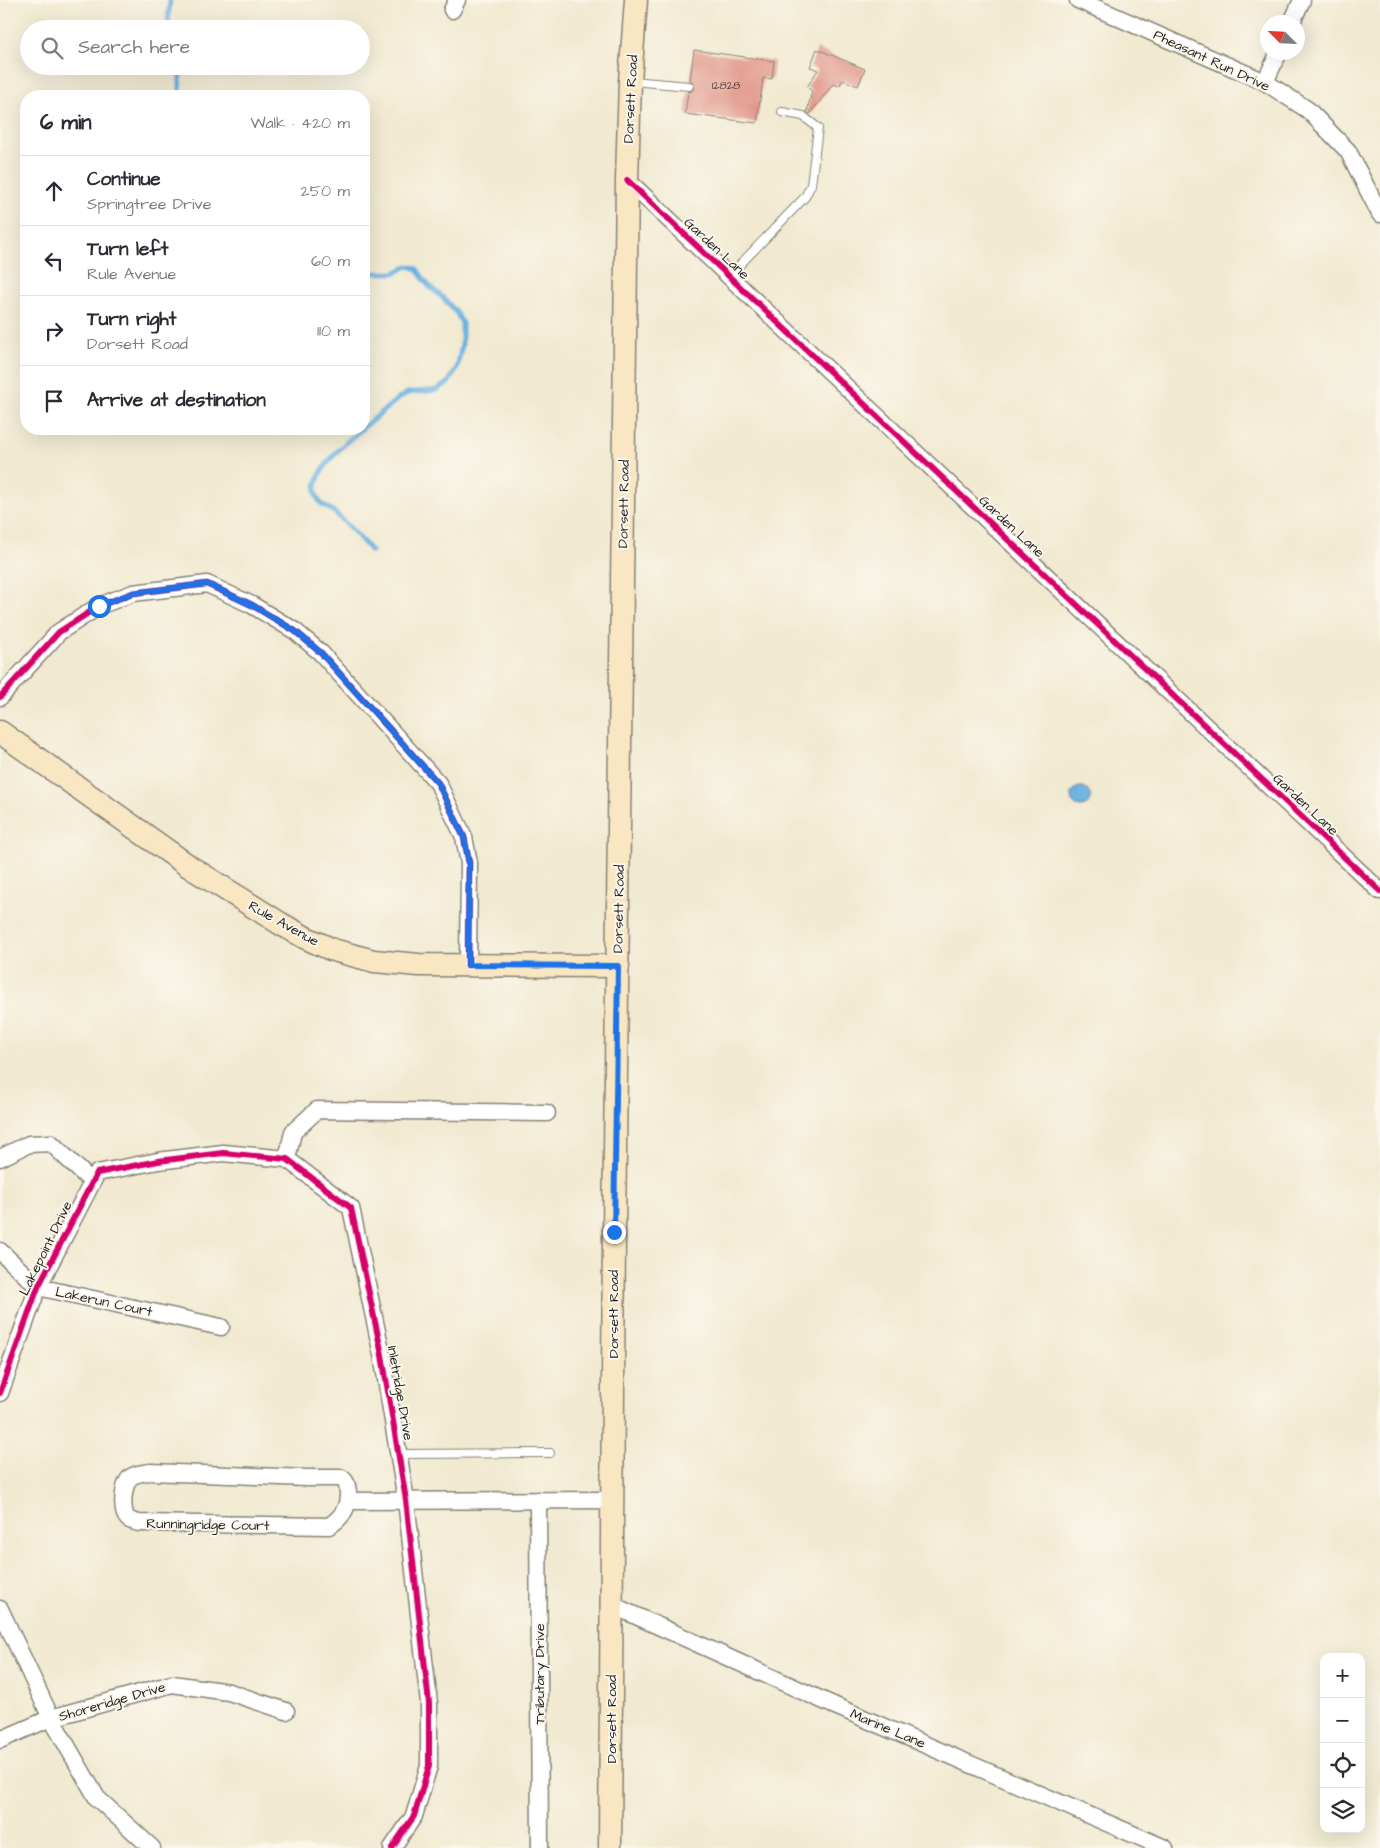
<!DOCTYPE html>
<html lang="en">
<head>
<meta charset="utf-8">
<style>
	body { margin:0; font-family:"Architects Daughter",sans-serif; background:#f2f2f3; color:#2b2b33 }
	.controls { position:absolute; right:15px; bottom:15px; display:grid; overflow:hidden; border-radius:10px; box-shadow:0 5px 20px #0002 }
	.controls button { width:45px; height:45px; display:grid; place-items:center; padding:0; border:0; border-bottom:1px solid #e1e1e2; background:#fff; color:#2b2b33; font:25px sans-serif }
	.compass { position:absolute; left:1260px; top:15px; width:45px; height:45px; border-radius:50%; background:#fff; box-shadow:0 5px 20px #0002; rotate:294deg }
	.stop { position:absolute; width:15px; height:15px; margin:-11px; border:4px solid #1a73e8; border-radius:50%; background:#fff }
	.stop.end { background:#1a73e8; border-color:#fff; box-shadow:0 1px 5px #0008 }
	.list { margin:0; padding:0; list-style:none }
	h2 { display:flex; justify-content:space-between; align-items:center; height:65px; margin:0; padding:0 20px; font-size:21px }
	h2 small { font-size:16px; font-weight:400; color:#7c7c81 }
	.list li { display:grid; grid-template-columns:32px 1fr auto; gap:15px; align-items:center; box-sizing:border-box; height:70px; padding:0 20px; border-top:1px solid #e1e1e2 }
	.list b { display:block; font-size:19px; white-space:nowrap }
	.list p { margin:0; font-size:16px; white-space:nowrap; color:#7c7c81 }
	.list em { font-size:16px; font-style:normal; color:#7c7c81 }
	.icon { flex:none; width:28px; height:28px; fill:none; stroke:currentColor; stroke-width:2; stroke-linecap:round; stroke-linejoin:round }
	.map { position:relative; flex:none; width:1380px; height:1848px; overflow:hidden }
	.search { position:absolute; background:#fff; box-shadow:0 5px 20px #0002; left:20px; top:20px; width:350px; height:55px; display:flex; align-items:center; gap:12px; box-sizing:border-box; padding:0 18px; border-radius:28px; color:#7c7c81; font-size:19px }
	.panel { position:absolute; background:#fff; box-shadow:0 5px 20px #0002; left:20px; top:90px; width:350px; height:345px; border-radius:20px }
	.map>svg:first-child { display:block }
</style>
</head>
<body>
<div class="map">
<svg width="1380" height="1848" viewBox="0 0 1380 1848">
	<rect width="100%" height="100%" fill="#fbf7ec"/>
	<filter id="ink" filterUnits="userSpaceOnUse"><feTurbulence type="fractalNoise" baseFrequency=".02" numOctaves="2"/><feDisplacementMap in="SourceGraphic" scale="10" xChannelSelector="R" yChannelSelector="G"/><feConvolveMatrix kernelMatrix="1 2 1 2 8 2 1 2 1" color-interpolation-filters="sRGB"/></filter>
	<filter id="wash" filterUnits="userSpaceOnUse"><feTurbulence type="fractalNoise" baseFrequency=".0096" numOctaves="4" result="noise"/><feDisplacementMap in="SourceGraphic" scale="20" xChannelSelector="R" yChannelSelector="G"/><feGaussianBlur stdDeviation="1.12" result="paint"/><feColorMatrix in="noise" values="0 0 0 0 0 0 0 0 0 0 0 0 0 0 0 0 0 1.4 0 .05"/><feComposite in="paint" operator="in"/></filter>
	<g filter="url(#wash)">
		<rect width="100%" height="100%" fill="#f1e9d0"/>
		<!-- water -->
		<circle fill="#69b1e0" stroke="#42667e" cx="1081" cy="797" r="10"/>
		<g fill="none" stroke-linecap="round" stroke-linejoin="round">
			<!-- stream -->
			<g stroke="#69b1e0" stroke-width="5">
				<path d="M170 0 168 20 173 29"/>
				<path d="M180 96V66"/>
				<path d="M364 273H394L408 266 416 268 428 285 442 297 456 312 462 323V344L457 368 448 383 436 390 407 393 395 401 364 427"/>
				<path d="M362 429C347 441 300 481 321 503 324 507 330 508 334 512 347 524 359 537 371 551"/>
			</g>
		</g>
		<g id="blocks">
			<!-- building -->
			<g fill="#e1978a">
				<path d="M817 49 865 69 858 86 843 80 839 86 833 84 810 114 807 112 812 91 807 87 818 70 810 67Z"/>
				<path d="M694 50 774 61 772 79 763 78 757 123 685 114 688 92 692 91 694 87V83L690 80Z"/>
			</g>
		</g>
	</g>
	<g filter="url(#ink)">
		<use href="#blocks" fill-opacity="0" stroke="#868276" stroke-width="1"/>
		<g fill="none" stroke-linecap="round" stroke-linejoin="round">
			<defs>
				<g id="lane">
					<path d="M632 81 689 86"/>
					<path d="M729 276 805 197 811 185 818 128 803 116 782 112"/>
					<path d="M399 1454 550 1453"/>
				</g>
				<g id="street">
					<path d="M1078 0 1265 82 1308 110 1348 151 1380 214"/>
					<path d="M452 10 457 0"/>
					<path d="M1292 22 1302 0"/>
					<path d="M1265 82 1279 52"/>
					<path d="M627 180 1380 891"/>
					<path d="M0 697 59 632 99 606 133 593 207 584 252 605 295 631 321 653 438 783 464 837 469 863 468 965"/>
					<path d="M0 1158 29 1144 51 1143 92 1182"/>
					<path d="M287 1159 293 1132 317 1110 547 1113"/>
					<path d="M0 1251 38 1287 221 1327"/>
					<path d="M0 1393 38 1287 97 1173 158 1161 223 1153 287 1159 351 1208 382 1355 406 1500 429 1703V1766L414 1816 392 1848"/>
					<path d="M150 1472 307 1478H342C347 1482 347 1485 348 1492 349 1507 342 1518 329 1526L139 1523C136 1522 130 1521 128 1519 120 1511 123 1483 131 1477 136 1473 144 1473 150 1472Z"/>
					<path d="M538 1500 540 1848"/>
					<path d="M348 1501 611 1500"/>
					<path d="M612 1605 833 1705 1165 1848"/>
					<path d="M0 1609 51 1718 97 1798 152 1848"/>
					<path d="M0 1740 51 1718 172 1684 229 1692 286 1711"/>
				</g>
				<g id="secondary">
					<path d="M0 732 190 867 281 924 306 938 333 950 374 961 419 965 618 966"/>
					<path d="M610 1848 614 1232 627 180 630 81 636 0"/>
				</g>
			</defs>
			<!-- lane casing -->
			<use href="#lane" stroke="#868276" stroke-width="10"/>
			<!-- street casing -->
			<use href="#street" stroke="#868276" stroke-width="19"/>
			<!-- secondary casing -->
			<use href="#secondary" stroke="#868276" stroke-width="25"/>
			<!-- lane -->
			<use href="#lane" stroke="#fff" stroke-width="8"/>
			<!-- street -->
			<use href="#street" stroke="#fff" stroke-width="16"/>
			<!-- secondary -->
			<use href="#secondary" stroke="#f9e7c3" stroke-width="22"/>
			<defs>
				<g id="cycleway">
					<path d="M627 180 1380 891"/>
					<path d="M0 697 59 632 99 606 133 593 207 584 252 605 295 631 321 653 438 783 464 837 469 863 468 965"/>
					<path d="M0 1393 38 1287 97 1173 158 1161 223 1153 287 1159 351 1208 382 1355 406 1500 429 1703V1766L414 1816 392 1848"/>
				</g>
			</defs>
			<!-- cycleway casing -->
			<use href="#cycleway" stroke="#fbf7ec" stroke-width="9"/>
			<!-- cycleway -->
			<use href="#cycleway" stroke="#d6006c" stroke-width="6"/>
		</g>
	</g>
	<g fill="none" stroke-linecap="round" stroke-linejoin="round" filter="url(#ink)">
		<!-- route -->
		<path stroke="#1a73e8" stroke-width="6" d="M99 606 133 593 207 584 252 605 295 631 321 653 438 783 464 837 469 863 468 965 618 966 614 1232"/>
	</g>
	<g text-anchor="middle" stroke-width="4" stroke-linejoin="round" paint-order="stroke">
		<!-- number labels -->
		<g font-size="11" fill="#4d3b38">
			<text x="726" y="89">12828</text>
		</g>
		<!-- street labels -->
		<g font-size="14" fill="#1c1c1c" stroke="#fbf7ec">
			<text transform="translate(1212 60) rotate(25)" y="5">Pheasant Run Drive</text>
			<text transform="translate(630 99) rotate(-87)" y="5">Dorsett Road</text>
			<text transform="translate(717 248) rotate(43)" y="5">Garden Lane</text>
			<text transform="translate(623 504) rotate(-89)" y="5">Dorsett Road</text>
			<text transform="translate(1012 526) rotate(43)" y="5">Garden Lane</text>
			<text transform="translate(1306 804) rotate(43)" y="5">Garden Lane</text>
			<text transform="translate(618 909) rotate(-89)" y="5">Dorsett Road</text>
			<text transform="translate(284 923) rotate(29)" y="5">Rule Avenue</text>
			<text transform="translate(45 1248) rotate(-64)" y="5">Lakepoint Drive</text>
			<text transform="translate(104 1301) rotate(12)" y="5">Lakerun Court</text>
			<text transform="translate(613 1314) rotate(-90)" y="5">Dorsett Road</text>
			<text transform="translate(401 1393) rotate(80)" y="5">Inletridge Drive</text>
			<text transform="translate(208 1524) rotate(1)" y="5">Runningridge Court</text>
			<text transform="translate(539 1674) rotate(-90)" y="5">Tributary Drive</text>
			<text transform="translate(112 1701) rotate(-16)" y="5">Shoreridge Drive</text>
			<text transform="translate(611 1719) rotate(-90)" y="5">Dorsett Road</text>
			<text transform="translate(888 1728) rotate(23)" y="5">Marine Lane</text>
		</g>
	</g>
</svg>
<div class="controls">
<button>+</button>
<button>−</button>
<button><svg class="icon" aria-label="locate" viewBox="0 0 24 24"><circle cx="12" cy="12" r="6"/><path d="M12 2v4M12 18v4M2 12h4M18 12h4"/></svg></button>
<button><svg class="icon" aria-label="layers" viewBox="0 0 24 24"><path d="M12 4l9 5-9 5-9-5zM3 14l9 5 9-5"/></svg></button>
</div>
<svg class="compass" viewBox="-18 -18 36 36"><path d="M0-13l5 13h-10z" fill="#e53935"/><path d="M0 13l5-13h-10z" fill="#7c7c81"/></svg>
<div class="stop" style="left:99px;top:606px"></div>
<div class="stop end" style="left:614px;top:1232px"></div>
<div class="search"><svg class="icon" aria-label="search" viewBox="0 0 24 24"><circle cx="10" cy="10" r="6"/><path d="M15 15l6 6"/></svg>Search here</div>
<section class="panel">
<h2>6 min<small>Walk · 420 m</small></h2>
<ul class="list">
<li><svg class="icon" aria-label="ahead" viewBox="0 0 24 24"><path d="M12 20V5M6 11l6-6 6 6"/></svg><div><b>Continue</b><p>Springtree Drive</p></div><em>250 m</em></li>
<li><svg class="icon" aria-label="left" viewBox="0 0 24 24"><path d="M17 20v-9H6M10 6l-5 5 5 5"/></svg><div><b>Turn left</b><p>Rule Avenue</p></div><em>60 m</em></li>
<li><svg class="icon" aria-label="right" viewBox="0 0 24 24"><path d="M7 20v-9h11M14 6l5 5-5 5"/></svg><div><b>Turn right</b><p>Dorsett Road</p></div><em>110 m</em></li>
<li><svg class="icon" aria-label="arrive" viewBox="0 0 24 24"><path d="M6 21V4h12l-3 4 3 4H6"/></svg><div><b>Arrive at destination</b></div></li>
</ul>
</section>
</div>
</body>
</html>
